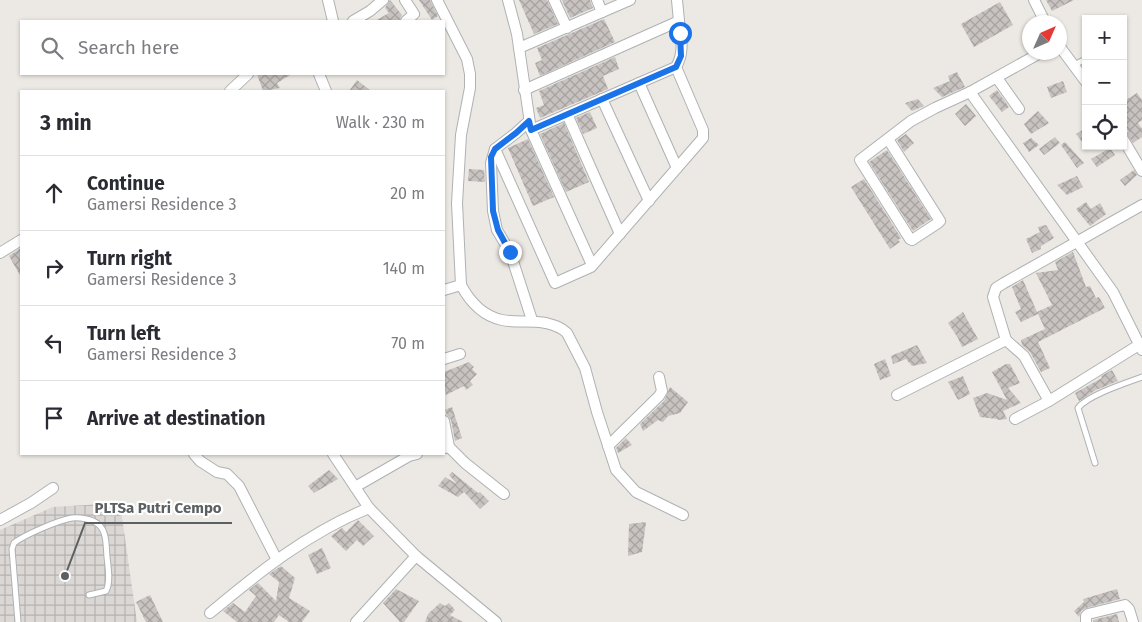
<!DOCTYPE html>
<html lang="en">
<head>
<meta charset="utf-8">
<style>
	body { margin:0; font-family:"Fira Sans",sans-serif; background:#f7f7f7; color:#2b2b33 }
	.controls { position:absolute; right:15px; top:15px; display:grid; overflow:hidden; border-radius:0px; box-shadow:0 1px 4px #0004 }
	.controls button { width:45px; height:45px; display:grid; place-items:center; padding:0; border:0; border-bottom:1px solid #e1e1e2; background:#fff; color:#2b2b33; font:25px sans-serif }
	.compass { position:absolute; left:1022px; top:15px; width:45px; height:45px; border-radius:50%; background:#fff; box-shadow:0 1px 4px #0004; rotate:45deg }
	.stop { position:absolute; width:15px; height:15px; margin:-11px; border:4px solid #1a73e8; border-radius:50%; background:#fff }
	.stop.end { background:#1a73e8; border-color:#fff; box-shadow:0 1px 5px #0008 }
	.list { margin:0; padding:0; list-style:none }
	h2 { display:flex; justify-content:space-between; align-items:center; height:65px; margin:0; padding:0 20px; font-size:21px }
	h2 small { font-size:16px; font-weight:400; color:#7c7c81 }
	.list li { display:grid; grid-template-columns:32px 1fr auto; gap:15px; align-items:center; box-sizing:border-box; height:75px; padding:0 20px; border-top:1px solid #e1e1e2 }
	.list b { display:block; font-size:19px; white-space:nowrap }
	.list p { margin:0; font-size:16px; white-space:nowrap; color:#7c7c81 }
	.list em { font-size:16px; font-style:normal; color:#7c7c81 }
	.icon { flex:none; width:28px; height:28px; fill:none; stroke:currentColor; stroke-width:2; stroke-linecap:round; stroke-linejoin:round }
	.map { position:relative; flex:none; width:1142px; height:622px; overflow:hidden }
	.search { position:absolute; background:#fff; box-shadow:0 1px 4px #0004; left:20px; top:20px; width:425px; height:55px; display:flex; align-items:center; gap:12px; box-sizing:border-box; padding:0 18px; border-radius:0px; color:#7c7c81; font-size:19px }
	.panel { position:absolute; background:#fff; box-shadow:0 1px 4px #0004; left:20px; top:90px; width:425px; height:365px; border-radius:0px }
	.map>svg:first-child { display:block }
</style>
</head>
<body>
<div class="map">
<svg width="1142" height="622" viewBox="0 0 1142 622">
	<defs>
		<pattern id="industrial-grid" width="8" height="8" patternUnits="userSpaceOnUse" patternTransform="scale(1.25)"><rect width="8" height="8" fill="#dbd7d5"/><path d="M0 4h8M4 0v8" fill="none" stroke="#b5b2b0"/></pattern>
		<pattern id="building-cross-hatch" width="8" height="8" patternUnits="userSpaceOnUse" patternTransform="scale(1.25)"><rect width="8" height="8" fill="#c8c3c0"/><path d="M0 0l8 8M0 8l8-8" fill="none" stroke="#a5a29f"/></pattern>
	</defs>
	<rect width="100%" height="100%" fill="#ece8e3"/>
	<!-- industrial -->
	<path fill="url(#industrial-grid)" d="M120 503 137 622H0V530L53 507Z"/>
	<!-- building -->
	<g fill="url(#building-cross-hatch)">
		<path d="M390 0 402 15 399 21H375L389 13 385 8Z"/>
		<path d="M419 0H430L438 16 432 20Z"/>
		<path d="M519 0H547L558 24 534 34Z"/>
		<path d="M562 0H590L593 8 570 18Z"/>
		<path d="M1046 0H1074L1052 11Z"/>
		<path d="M1000 2 1013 25 974 47 961 24Z"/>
		<path d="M604 19 615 42 540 76 535 63 542 60 537 48Z"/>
		<path d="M615 57 619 69 603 76 608 89 540 118 536 108 544 105 539 91Z"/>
		<path d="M957 72 965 87 942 97 933 88 950 81 948 76Z"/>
		<path d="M257 74H292L277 83 280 88 263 91Z"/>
		<path d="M357 80 371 91H349Z"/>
		<path d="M1063 81 1067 92 1051 98 1047 87Z"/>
		<path d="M997 90 1009 107 1002 112 989 96Z"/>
		<path d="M1137 93 1142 100V120L1138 123 1142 129V137L1133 143 1126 133 1129 132 1123 124V102Z"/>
		<path d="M918 99 924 106 912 111 905 103Z"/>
		<path d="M966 104 976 116 965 126 955 114Z"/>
		<path d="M1038 111 1049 123 1031 134 1024 124Z"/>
		<path d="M590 112 597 128 583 134 576 118Z"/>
		<path d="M564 123 589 182 566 192 540 134Z"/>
		<path d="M1086 128V147L1076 134Z"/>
		<path d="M906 134 914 143 904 152 897 140Z"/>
		<path d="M1055 137 1060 143 1044 155 1039 149Z"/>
		<path d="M1031 138 1039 145 1029 152 1023 143Z"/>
		<path d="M528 139 554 197 533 206 508 148Z"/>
		<path d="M1065 142 1084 163 1077 168 1061 145Z"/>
		<path d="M1110 148 1115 155 1097 167 1091 159Z"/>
		<path d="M887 150 931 219 913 231 869 162Z"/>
		<path d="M469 169 484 170 485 182 468 181Z"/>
		<path d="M1134 170 1137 175 1125 186 1120 180Z"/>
		<path d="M1077 176 1083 187 1067 195 1057 185Z"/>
		<path d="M864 179 901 238 898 240 900 242 890 249 851 187Z"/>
		<path d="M1086 202 1091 209 1100 203 1106 214 1090 226 1076 209Z"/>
		<path d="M1046 225 1054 238 1041 246V249L1032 253 1026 239 1040 232 1038 227Z"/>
		<path d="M21 248V277L9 256Z"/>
		<path d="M1073 252 1086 287 1090 286 1096 298 1099 297 1105 308 1038 342 1050 368 1041 372 1030 352 1022 345 1021 340 1045 329 1038 314 1021 322 1015 312 1021 309 1012 287 1023 280 1037 312 1052 305 1036 273 1058 270 1055 262Z"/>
		<path d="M963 312 978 339 962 347 958 338 948 323Z"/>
		<path d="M917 345 927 363 912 366 906 359 893 364 891 356Z"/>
		<path d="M885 359 891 376 880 380 874 364Z"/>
		<path d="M469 362 474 367 472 369 477 374 470 381 473 385 466 390 464 386 446 395 444 386V372Z"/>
		<path d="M1006 364H1010L1020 383 1008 388 1021 403 1003 411 1007 419 998 420 997 419 980 417 973 398 987 393 1007 400 992 372Z"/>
		<path d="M1112 370 1118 381 1096 390 1079 401 1075 393 1102 378 1101 376Z"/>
		<path d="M963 376 970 394 958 400 948 382Z"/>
		<path d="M670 387 688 402 680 413 668 416 663 422 658 420 643 431 640 424 664 401Z"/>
		<path d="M452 407 462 438 455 441 451 420 447 415 445 410Z"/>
		<path d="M626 438 632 445 618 453 616 448Z"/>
		<path d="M329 470 338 479 314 493 308 486Z"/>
		<path d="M452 472 478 493 480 492 489 501 480 509 464 492 458 497 438 486 445 477 457 484 449 475Z"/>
		<path d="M358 520 374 536 363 546 357 540 346 551 331 536 342 528 346 532Z"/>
		<path d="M646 522 642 552 628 556 629 524Z"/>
		<path d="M322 548 331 568 317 574 308 555Z"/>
		<path d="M281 566 295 578 289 598 310 611 302 622H289L279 615 274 622H237L223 611 233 603 245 612 256 596 249 590 258 583 276 601 279 582 269 574Z"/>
		<path d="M396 589 419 601 404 622H400L383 603Z"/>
		<path d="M1117 589 1120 599 1086 608 1081 611 1079 617 1074 611 1084 602 1083 599Z"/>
		<path d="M150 595 163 622H146L136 602Z"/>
		<path d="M440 603 445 606 449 603 455 610 450 615 463 622H425L428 614Z"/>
		<path d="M1117 614 1119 622H1093V620Z"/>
	</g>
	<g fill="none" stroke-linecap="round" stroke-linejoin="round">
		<defs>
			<g id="lane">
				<path d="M1074 65 1086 59"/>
				<path d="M1095 463 1078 408C1088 395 1126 383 1142 377"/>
				<path d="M18 622 12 549 14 543C24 535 59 520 72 518 79 517 92 519 98 524 107 531 106 546 107 557 108 567 111 582 106 591L89 595"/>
			</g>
			<g id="street">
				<path d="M328 0 333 21"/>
				<path d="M405 0 414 14 406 21"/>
				<path d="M437 0 467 59 470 74V88L461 135 457 203 461 285C470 302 483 316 502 320 516 323 531 320 546 323 554 325 561 327 567 333L585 368 597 412 616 470 636 492 683 515"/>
				<path d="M508 0 517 34 531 130 592 265"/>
				<path d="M554 0 567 28"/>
				<path d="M597 0 602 12"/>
				<path d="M1034 0 1045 22"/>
				<path d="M353 21 370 11 383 0"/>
				<path d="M1060 47 1086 82"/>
				<path d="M519 48 630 0"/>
				<path d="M319 74 326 91"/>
				<path d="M997 78 1019 109"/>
				<path d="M639 83 677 168"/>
				<path d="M524 90 679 21 677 0"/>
				<path d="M230 91 248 74"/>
				<path d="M970 92 1113 292 1142 350"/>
				<path d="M602 99 649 201"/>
				<path d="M567 114 620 234"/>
				<path d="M529 121 516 133 495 149 491 163 493 211 497 230 510 252 532 320"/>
				<path d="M531 130 676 67C685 52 681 37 679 21"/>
				<path d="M888 139 940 221 938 223 912 240 910 239 860 160 911 121 935 108 970 92 1042 52"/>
				<path d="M1123 139 1142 171"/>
				<path d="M495 149 555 283 591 267 703 138V130L676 67"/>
				<path d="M1142 205 1004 283 996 288 993 297 1006 340 1024 356 1049 401 1142 343"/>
				<path d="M0 253 21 240"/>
				<path d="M444 290 461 285"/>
				<path d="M444 359 460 354"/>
				<path d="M897 395 1006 340"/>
				<path d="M1015 419 1049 401"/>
				<path d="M444 421 449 447 445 448"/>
				<path d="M608 446 659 396 662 391 659 377"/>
				<path d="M449 447 465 463 504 494"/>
				<path d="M194 454 200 461 217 472 227 474 239 486 277 560"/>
				<path d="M333 454 369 508 416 556 496 622"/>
				<path d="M355 487 409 456 417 454"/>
				<path d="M0 520 31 503 53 488"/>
				<path d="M210 613C259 572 309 532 369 508"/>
				<path d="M356 622 416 556"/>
				<path d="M1086 622V616L1088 614 1125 605 1129 609 1133 622"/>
			</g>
		</defs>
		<!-- lane casing -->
		<use href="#lane" stroke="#aeb2b4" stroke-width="7"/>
		<!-- street casing -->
		<use href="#street" stroke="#aeb2b4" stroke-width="12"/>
		<!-- lane -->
		<use href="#lane" stroke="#fff" stroke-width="5"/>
		<!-- street -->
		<use href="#street" stroke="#fff" stroke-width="10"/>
	</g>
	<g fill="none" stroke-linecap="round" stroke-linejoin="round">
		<!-- route -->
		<path stroke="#1a73e8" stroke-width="6" d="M510 252 498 230 493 211 491 157 495 149 516 133 529 121 531 130 676 67 681 56 680 33"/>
	</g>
	<!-- callouts -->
	<path fill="none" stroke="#5b6062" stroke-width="2" d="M65 576L85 523H232"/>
	<circle fill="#5b6062" stroke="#fff" stroke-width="2" cx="65" cy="576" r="5"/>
	<g font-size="15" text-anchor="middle" font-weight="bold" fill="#5b6062" stroke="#fff" stroke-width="4.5" stroke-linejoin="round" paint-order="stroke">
		<text x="158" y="513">PLTSa Putri Cempo</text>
	</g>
</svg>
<div class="controls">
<button>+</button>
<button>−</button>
<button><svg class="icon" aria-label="locate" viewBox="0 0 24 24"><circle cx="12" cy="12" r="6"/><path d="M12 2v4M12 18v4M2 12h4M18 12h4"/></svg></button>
</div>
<svg class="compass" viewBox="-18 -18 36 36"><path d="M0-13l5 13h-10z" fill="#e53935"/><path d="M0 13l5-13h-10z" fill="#7c7c81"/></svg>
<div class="stop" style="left:680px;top:33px"></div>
<div class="stop end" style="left:510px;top:252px"></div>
<div class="search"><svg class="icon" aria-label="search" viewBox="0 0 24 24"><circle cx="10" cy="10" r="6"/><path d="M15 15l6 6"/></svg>Search here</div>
<section class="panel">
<h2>3 min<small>Walk · 230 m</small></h2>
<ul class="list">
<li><svg class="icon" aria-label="ahead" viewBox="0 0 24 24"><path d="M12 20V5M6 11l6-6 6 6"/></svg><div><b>Continue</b><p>Gamersi Residence 3</p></div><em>20 m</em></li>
<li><svg class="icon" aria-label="right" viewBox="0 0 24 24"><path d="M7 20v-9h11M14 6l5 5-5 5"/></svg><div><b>Turn right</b><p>Gamersi Residence 3</p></div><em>140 m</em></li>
<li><svg class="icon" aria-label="left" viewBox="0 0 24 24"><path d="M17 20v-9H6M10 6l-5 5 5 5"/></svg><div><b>Turn left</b><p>Gamersi Residence 3</p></div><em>70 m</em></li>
<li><svg class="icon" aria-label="arrive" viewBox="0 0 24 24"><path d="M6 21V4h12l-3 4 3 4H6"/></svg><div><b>Arrive at destination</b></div></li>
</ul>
</section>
</div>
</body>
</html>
